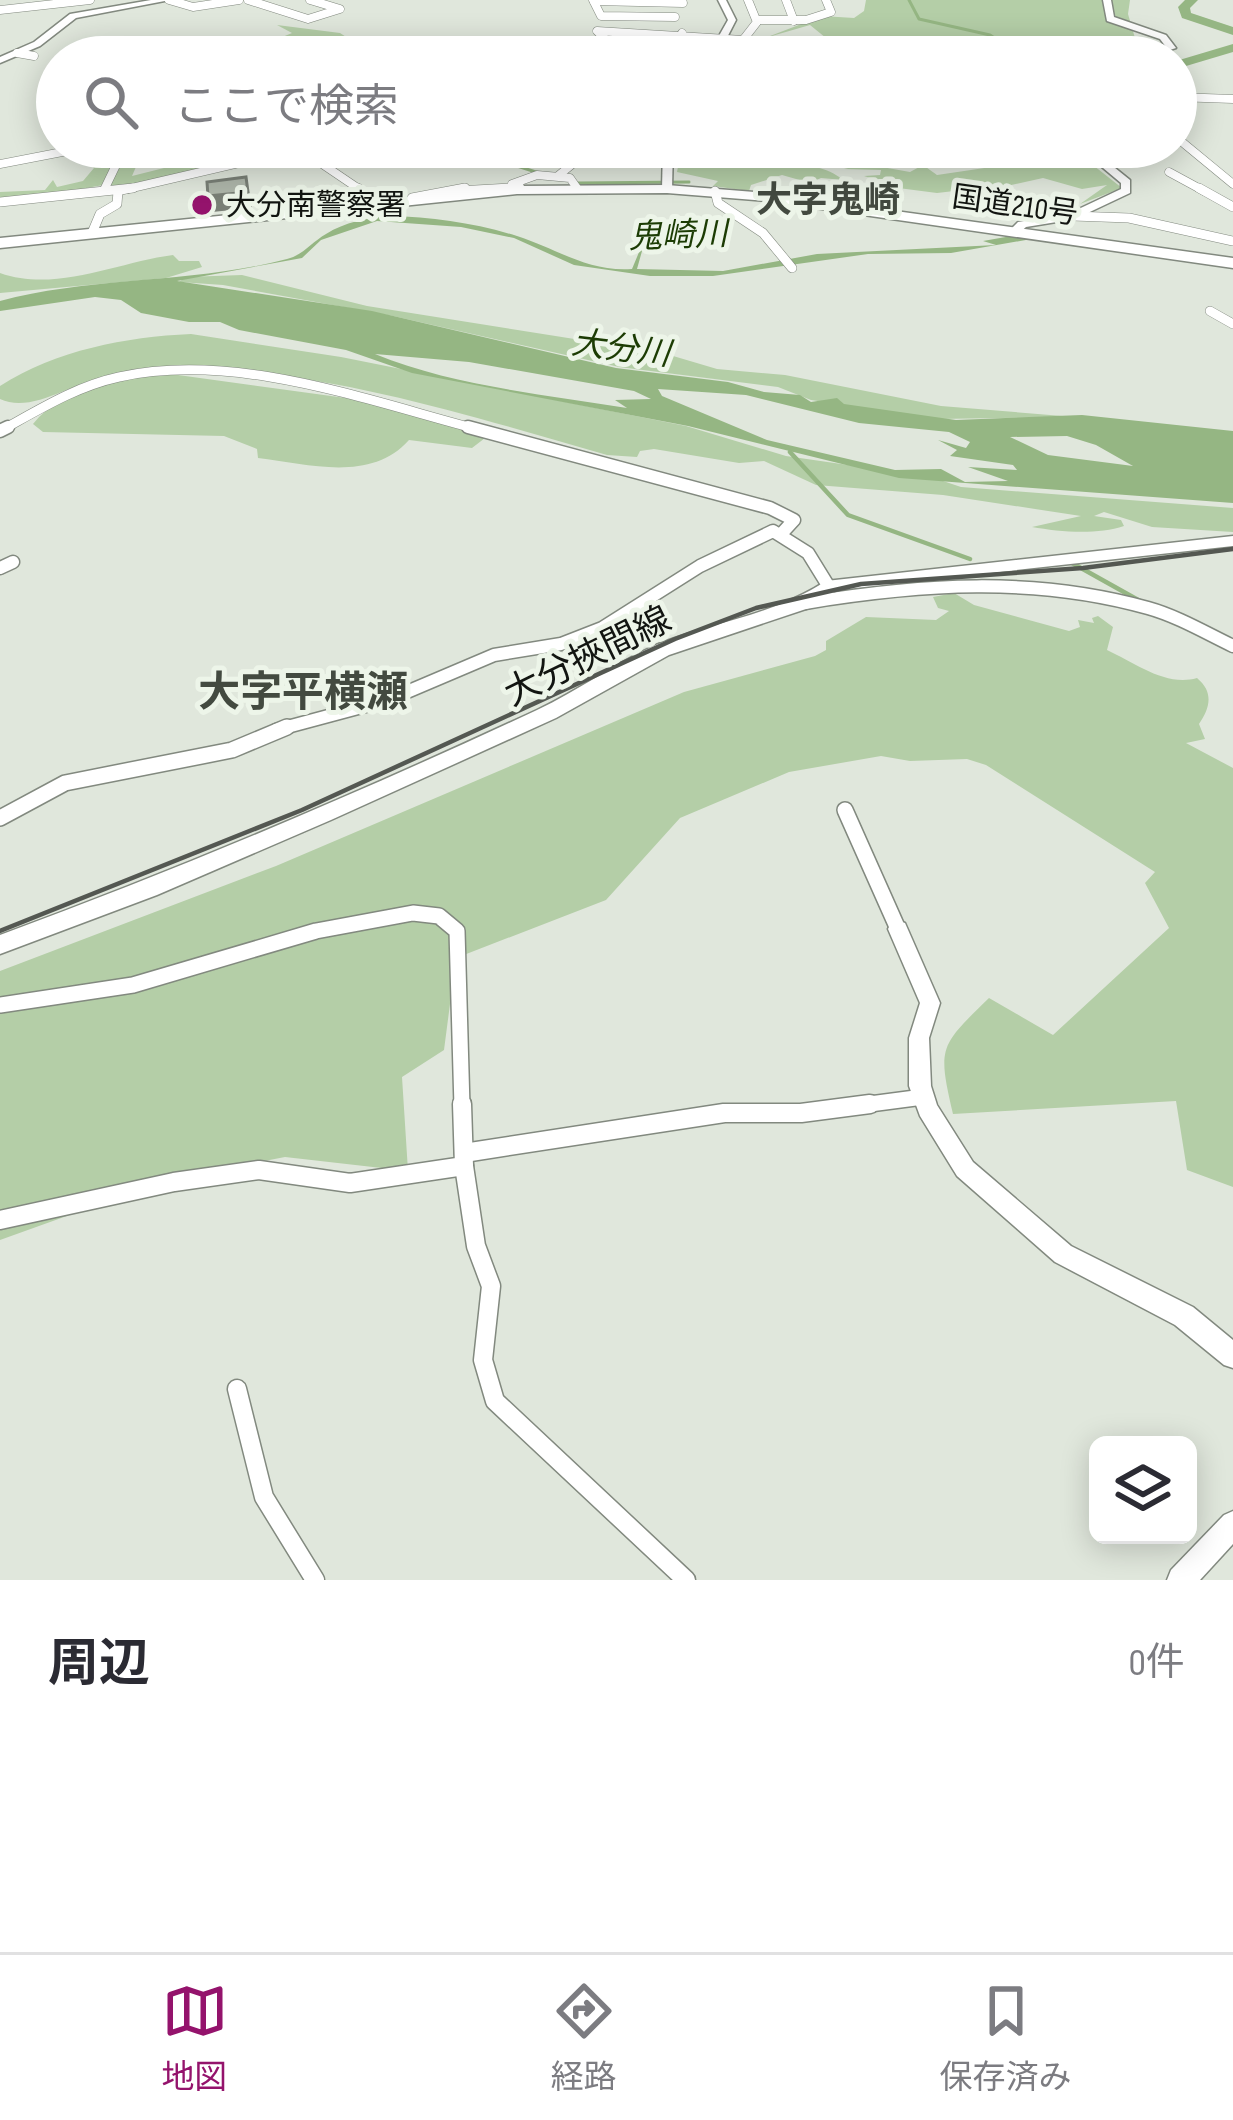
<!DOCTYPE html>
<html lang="ja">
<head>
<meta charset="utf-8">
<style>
	body { margin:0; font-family:"Sofia Sans Condensed","Noto Sans JP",sans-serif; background:#f2f2f3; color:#2b2b33 }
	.controls { position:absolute; right:36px; bottom:36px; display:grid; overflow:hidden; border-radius:18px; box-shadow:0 6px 30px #0003 }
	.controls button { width:108px; height:108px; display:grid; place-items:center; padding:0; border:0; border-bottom:3px solid #e1e1e2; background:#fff; color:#2b2b33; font:60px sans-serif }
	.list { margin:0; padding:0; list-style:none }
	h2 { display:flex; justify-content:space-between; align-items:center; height:156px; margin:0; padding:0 48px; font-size:51px }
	h2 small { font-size:39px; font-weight:400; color:#7c7c81 }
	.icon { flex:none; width:66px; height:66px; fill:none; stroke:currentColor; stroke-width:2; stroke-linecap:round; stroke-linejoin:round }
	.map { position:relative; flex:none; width:1233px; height:1580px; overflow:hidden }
	.search { position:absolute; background:#fff; box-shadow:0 6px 30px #0003; left:36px; right:36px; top:36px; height:132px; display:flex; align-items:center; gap:30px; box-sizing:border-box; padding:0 42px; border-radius:66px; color:#7c7c81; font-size:45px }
	.sheet { height:372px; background:#fff }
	nav { display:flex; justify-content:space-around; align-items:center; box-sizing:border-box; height:168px; border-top:3px solid #e1e1e2; background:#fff; font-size:33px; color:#7c7c81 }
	nav a { display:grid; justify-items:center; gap:6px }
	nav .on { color:#94136c }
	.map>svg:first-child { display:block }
</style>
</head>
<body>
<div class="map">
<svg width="1233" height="1580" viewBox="0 0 1233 1580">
	<rect width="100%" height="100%" fill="#e0e7dc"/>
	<!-- green -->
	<g fill="#b4cea7">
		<path d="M866 0H1130L1128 14 1137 45 1085 37 1030 48 1039 57 931 53 924 57 826 38 810 25 765 38 822 16 854 18 864 11Z"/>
		<path d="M277 25 340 33 360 46C326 60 314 51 280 38L292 33Z"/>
		<path d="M248 147H294L123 189 103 185 0 204V192L45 190 53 180 57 187 83 181 94 168 90 164H115L136 153H153L139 160 132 176Z"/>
		<path d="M1070 147 1122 188 1080 204 1107 185 1082 189 1043 178 1002 187 1004 193 980 188 937 193 875 185 871 183 877 180 864 176 880 175 881 170 844 169 865 164 910 172 923 165 937 175 998 166 1040 168 1014 148Z"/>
		<path d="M680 156C714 180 804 146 843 180L821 178 810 183 782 175 751 185 749 191 713 186 718 181 677 172Z"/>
		<path d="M173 255 179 261H199L202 267 166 278 0 293V273C56 293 118 262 173 255Z"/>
		<path d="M242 275 367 306 663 353 717 369 785 375 941 406 1075 417 938 419 811 400 778 387 619 367 393 316 223 285 179 282 186 277Z"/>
		<path d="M191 334 341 357 686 426 786 456 931 477 961 487 1233 508V532L1152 527 1104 512 1094 516 1121 520 1124 526C1097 535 1060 532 1032 527L1081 516 943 495 816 485 764 461 739 463 654 449 640 451 637 457 607 455C470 416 330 370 186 369 160 369 130 373 104 377 72 383 31 414 0 399V386C57 350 125 337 191 334Z"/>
		<path d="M178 375 353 399 481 433 485 438 472 448 409 440C371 483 308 464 258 458L257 449 224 436 43 432 33 424C65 384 130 375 178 375Z"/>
		<path d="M954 593 974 605 1069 631 1080 627 1078 620 1094 623 1092 618 1098 616 1113 627 1107 650C1135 663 1166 687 1197 678 1215 693 1209 709 1199 724L1205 739 1186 743 1233 768V1187L1187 1170 1176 1101 953 1114C937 1046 940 1046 989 998L1053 1035 1169 928 1145 883 1155 872 986 765 967 759 910 761 881 756 789 772 680 818 606 900 456 958 444 1050 402 1077 408 1171 285 1157 167 1180 0 1240V971L276 866 684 692 815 656 826 650V641L866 617 936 620 949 611 938 608 933 597Z"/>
	</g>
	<!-- water -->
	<path fill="#95b683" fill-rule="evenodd" d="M389 216C433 217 475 223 517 236 558 249 587 272 632 269L647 233 637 269 723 271 817 254 996 245 983 241 1017 235 1037 238 951 253 868 254 713 276H650L574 265 514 238 461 227 377 221 321 240 302 258 177 281 372 311 616 368 728 382 764 392 800 395 811 402 837 398 844 404 956 420 1082 415 1233 431V503L899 478 688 426 412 373 346 350 239 330 220 322H189L141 313 121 300 95 297 0 311V301C94 276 193 284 287 259 303 255 312 242 326 234 345 222 367 218 389 216ZM375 354 469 362 634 391 651 399 615 400 627 408C543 394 453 386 375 354ZM658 389 746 395 859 423 949 432 970 442 966 448 938 440 957 450 950 456 1013 465 1017 470 968 467 1008 481 965 482 941 469 895 470 767 440 662 396ZM1067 436 1096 445 1133 466 1048 455 1010 437Z"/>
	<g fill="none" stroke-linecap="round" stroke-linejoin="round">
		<!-- stream-far1 -->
		<g stroke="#95b683" stroke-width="3">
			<path d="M909 0 919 19 990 35 1023 57"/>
			<path d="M487 147 498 160 539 173"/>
			<path d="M577 183 689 182"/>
		</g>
		<!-- stream -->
		<g stroke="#95b683" stroke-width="4.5">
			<path d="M790 452 848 515 970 559"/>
			<path d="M1072 563 1140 601"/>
		</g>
		<!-- river -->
		<g fill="#95b683" fill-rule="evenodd">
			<path d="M1185 0H1198L1190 8 1191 13 1233 27V35L1182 18 1178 7Z"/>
			<path d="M1233 44V52L1176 69V61Z"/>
		</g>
		<defs>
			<g id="minor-far4">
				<path d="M169 0 193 7 239 0"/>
				<path d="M248 0 308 19 340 9 310 0"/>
				<path d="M593 0 601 16 675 17"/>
				<path d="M786 0 794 21"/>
				<path d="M594 1 683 3"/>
				<path d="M0 10 90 0"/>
				<path d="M757 20H806L831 12 826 0"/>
				<path d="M17 53 34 56"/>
				<path d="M632 57 616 50 597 31 743 40 757 22 748 0"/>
				<path d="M667 57 682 33"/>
				<path d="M1176 97 1233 99"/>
				<path d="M1176 137 1233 184"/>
				<path d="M322 161 346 147"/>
				<path d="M0 164 88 147"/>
				<path d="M1169 172 1204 191"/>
				<path d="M559 175 580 158 612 147"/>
				<path d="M512 184 537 175 570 178 577 188"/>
				<path d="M104 190 118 161 133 150"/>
				<path d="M119 191 300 149 362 191"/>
				<path d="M449 191 520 187"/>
			</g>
			<g id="minor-far3">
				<path d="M358 188 381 204"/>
				<path d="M1199 188 1233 207"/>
				<path d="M715 191 718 203 763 233 792 268"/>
				<path d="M412 198 465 188"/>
				<path d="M0 202 133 188"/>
				<path d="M1073 216 1129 218 1233 241"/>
				<path d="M92 233 100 214 117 204 118 191"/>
				<path d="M1210 311 1233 324"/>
				<path d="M2 430C40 409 77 386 119 377 236 351 368 401 480 430"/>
			</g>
			<g id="minor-far2">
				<path d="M468 427 770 508 794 520 783 532"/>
				<path d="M0 431 8 427"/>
				<path d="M0 568 13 562"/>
				<path d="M805 603C920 584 1034 576 1148 608 1177 616 1206 633 1233 646"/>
				<path d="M276 730 388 700 494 655 561 644 602 628 700 566 773 531 808 553 829 587"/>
			</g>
			<g id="minor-far1">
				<path d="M845 810 898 929"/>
				<path d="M0 818 65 783 232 750 287 727"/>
				<path d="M0 1005 133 985 316 931 413 913 439 916 457 931 462 1107"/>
				<path d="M847 1107 923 1097"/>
			</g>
			<g id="minor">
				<path d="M464 1153 724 1113H801L870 1104"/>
				<path d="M464 1166 476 1246 491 1286 483 1360 495 1401 686 1580"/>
				<path d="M0 1220 174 1182 259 1170 350 1183 464 1166 462 1104"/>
				<path d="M237 1389 264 1497 315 1580"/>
			</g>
			<g id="tertiary">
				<path d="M151 0H170L76 18 40 46 0 63V57L34 42 70 14Z"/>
				<path d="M718 0H726L736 20 717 57H707L728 20Z"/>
				<path d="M1103 0H1111L1114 17 1166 35 1176 48 1148 57H1058C1092 43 1131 58 1166 47L1160 39 1107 21Z"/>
				<path d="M663 147H673L672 189 667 192 662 189Z"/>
				<path d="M1078 147H1089L1130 180V193L1075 219 1026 227 1018 234H1010L1008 232 1018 222 1068 214 1121 189V183Z"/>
				<path d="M898 921 905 923 940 1003 929 1038 931 1086 937 1105 973 1162 1071 1246 1193 1307 1233 1340V1368L1224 1365 1175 1325 1055 1262 957 1176 920 1116 909 1086V1038L920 1003 888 929 891 923Z"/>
				<path d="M1233 1511V1544L1200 1580H1167L1171 1570 1224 1515Z"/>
			</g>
			<path id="secondary" d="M1233 536V546L837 590 812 607 669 655 556 718 331 820 157 895 0 954V935C182 868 361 792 537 710 578 691 615 663 656 645 713 622 774 615 826 581Z"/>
			<path id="trunk" d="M667 185 766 193 1233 258V268L766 201 667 193 517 194 0 248V238L517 186Z"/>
		</defs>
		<!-- minor-far4 casing -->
		<use href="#minor-far4" stroke="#82897f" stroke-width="9"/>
		<!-- minor-far3 casing -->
		<use href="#minor-far3" stroke="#82897f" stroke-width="10"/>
		<!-- minor-far2 casing -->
		<use href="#minor-far2" stroke="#82897f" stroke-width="15"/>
		<!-- minor-far1 casing -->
		<use href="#minor-far1" stroke="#82897f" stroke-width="18"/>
		<!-- minor casing -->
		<use href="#minor" stroke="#82897f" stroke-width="21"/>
		<!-- tertiary casing -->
		<use href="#tertiary" stroke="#82897f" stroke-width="3"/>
		<!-- secondary casing -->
		<use href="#secondary" stroke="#82897f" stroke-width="3"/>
		<!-- trunk casing -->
		<use href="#trunk" stroke="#82897f" stroke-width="3"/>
		<!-- minor-far4 -->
		<use href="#minor-far4" stroke="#fff" stroke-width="8"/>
		<!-- minor-far3 -->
		<use href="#minor-far3" stroke="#fff" stroke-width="9"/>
		<!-- minor-far2 -->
		<use href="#minor-far2" stroke="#fff" stroke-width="12"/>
		<!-- minor-far1 -->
		<use href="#minor-far1" stroke="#fff" stroke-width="15"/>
		<!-- minor -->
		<use href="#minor" stroke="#fff" stroke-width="18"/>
		<!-- tertiary -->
		<use href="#tertiary" fill="#fff" fill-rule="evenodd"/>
		<!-- secondary -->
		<use href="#secondary" fill="#fff" fill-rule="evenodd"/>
		<!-- trunk -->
		<use href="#trunk" fill="#fff" fill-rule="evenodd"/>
		<!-- rail -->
		<path stroke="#545852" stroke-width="4.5" d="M0 931 302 810 675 639 756 608 861 584 1083 568 1233 549"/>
	</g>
	<!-- shaded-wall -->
	<path fill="#797f76" d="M248 192 252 208 212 212 208 196Z"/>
	<!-- building -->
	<path fill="#adb5a9" stroke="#797f76" stroke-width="3" d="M246 177 248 192 208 196 207 182Z"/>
	<!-- markers -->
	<circle fill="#94136c" stroke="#edf5e9" stroke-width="4.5" cx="202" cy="205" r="12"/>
	<g text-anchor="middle" stroke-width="10" stroke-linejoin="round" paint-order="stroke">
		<!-- far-poi labels -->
		<g font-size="30" fill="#121511" stroke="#edf5e9" text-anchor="start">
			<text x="226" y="215">大分南警察署</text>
		</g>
		<!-- far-street labels -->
		<g font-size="30" fill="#121511" stroke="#edf5e9">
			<text transform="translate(1015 205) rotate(8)" y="10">国道210号</text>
		</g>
		<!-- far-water labels -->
		<g font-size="33" font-style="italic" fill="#1c3c04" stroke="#edf5e9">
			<text transform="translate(678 234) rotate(-2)" y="12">鬼崎川</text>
			<text transform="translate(621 347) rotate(7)" y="12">大分川</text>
		</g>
		<!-- far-quarter labels -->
		<g font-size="36" font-weight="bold" fill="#434a40" stroke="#edf5e9">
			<text x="828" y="212">大字鬼崎</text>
		</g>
		<!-- street labels -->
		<g font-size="36" fill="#121511" stroke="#edf5e9">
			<text transform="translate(587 655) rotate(-26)" y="13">大分挾間線</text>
		</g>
		<!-- quarter labels -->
		<g font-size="42" font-weight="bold" fill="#434a40" stroke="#edf5e9">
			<text x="303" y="706">大字平横瀬</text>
		</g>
	</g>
</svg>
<div class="controls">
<button><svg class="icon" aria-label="layers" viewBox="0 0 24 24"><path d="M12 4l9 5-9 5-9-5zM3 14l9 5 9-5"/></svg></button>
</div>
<div class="search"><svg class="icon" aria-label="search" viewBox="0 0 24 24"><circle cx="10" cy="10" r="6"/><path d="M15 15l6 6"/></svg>ここで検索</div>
</div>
<section class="sheet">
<h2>周辺<small>0件</small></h2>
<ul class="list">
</ul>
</section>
<nav>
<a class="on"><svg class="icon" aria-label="map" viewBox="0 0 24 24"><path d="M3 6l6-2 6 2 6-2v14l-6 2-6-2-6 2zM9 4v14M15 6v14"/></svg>地図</a>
<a><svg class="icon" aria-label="directions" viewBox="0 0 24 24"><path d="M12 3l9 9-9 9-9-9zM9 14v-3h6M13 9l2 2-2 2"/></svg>経路</a>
<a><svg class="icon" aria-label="saved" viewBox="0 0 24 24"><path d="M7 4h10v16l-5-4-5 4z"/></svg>保存済み</a>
</nav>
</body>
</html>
